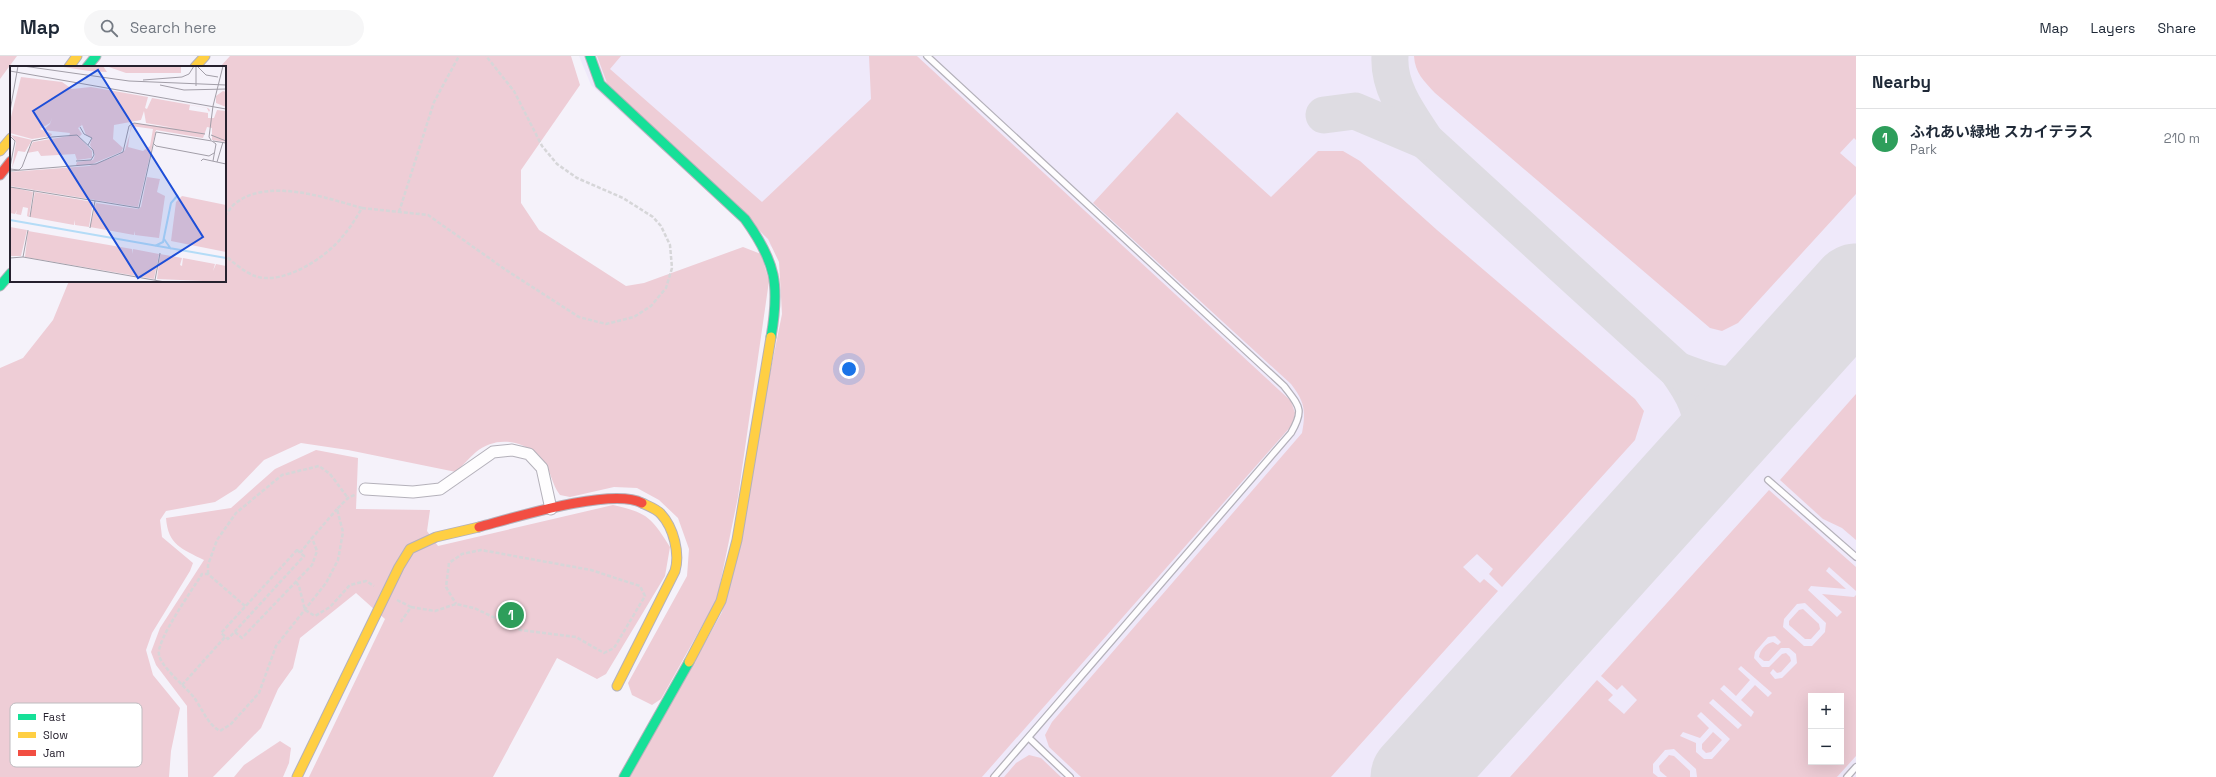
<!DOCTYPE html>
<html lang="en">
<head>
<meta charset="utf-8">
<style>
	body { margin:0; font-family:"Space Grotesk","Noto Sans JP",sans-serif; background:#f6f6f7; color:#1f2937 }
	.controls { position:absolute; right:12px; bottom:12px; display:grid; overflow:hidden; border-radius:0px; box-shadow:0 4px 16px #0002 }
	.controls button { width:36px; height:36px; display:grid; place-items:center; padding:0; border:0; border-bottom:1px solid #e0e1e3; background:#fff; color:#1f2937; font:20px sans-serif }
	.you { position:absolute; left:849px; top:313px; width:14px; height:14px; margin:-10px; border:3px solid #fff; border-radius:50%; background:#1a73e8; box-shadow:0 0 0 6px #1a73e833 }
	.badge { display:grid; place-items:center; width:26px; height:26px; border-radius:50%; background:#ea580c; color:#fff; font-size:13px; font-weight:700 }
	.pin { position:absolute; translate:-50% -50%; border:2px solid #fff; box-shadow:0 1px 4px #0006 }
	.list { margin:0; padding:0; list-style:none }
	h2 { display:flex; justify-content:space-between; align-items:center; height:52px; margin:0; padding:0 16px; font-size:17px }
	h2 small { font-size:13px; font-weight:400; color:#747a83 }
	.list li { display:grid; grid-template-columns:26px 1fr auto; gap:12px; align-items:center; box-sizing:border-box; height:60px; padding:0 16px; border-top:1px solid #e0e1e3 }
	.list b { display:block; font-size:15px; white-space:nowrap }
	.list p { margin:0; font-size:13px; white-space:nowrap; color:#747a83 }
	.list em { font-size:13px; font-style:normal; color:#747a83 }
	.icon { flex:none; width:22px; height:22px; fill:none; stroke:currentColor; stroke-width:2; stroke-linecap:round; stroke-linejoin:round }
	.map { position:relative; flex:none; width:1856px; height:721px; overflow:hidden }
	header { display:flex; align-items:center; gap:24px; box-sizing:border-box; height:56px; padding:0 20px; background:#fff; border-bottom:1px solid #e0e1e3 }
	header strong { font-size:19px }
	nav { display:flex; gap:22px; margin-inline-start:auto; font-size:14px }
	.search { width:280px; height:36px; background:#f6f6f7; display:flex; align-items:center; gap:10px; box-sizing:border-box; padding:0 14px; border-radius:22px; color:#747a83; font-size:15px }
	main { display:flex }
	aside { flex:1; background:#fff }
	.map>svg:first-child { display:block }
</style>
</head>
<body>
<header>
<strong>Map</strong>
<div class="search"><svg class="icon" aria-label="search" viewBox="0 0 24 24"><circle cx="10" cy="10" r="6"/><path d="M15 15l6 6"/></svg>Search here</div>
<nav><a>Map</a><a>Layers</a><a>Share</a></nav>
</header>
<main>
<div class="map">
<svg width="1856" height="721" viewBox="0 0 1856 721">
	<rect width="100%" height="100%" fill="#f5f2fa"/>
	<!-- built -->
	<path fill="#efe9fa" fill-rule="evenodd" d="M579 0H1856V721H638L910 298 746 171 591 29ZM1811 640H1841V706H1811Z"/>
	<!-- green -->
	<g fill="#eecdd6" fill-rule="evenodd">
		<path d="M0 0H17L0 23Z"/>
		<path d="M230 0H571L580 29 521 114V147L539 174 626 230 644 227 743 191 761 198 769 225 738 441 717 543 661 643 652 649 632 639 628 627 687 520 689 493 678 462 659 444 637 432 614 431 570 441 560 439C552 429 551 415 544 406 527 385 498 378 476 396 469 402 463 409 456 416L348 394 301 387 264 404 236 433 215 446 166 455 160 464 162 481 193 507 190 515 152 577 146 594 153 619 180 652 171 695 169 721H0V312L23 302 53 264 69 225H225V11H220Z"/>
		<path d="M597 0H621L610 13 762 146 871 43 869 0H917L1291 345 1295 357 1292 369 982 721H630L722 556 782 258 779 206 768 183 607 27Z"/>
		<path d="M1414 0H1856V84L1854 82 1840 97 1856 111V138L1738 267 1722 275 1710 272 1435 37C1424 25 1415 17 1414 0Z"/>
		<path d="M1177 56 1271 141 1318 95H1343L1360 105 1437 174 1635 343 1644 355 1635 384 1502 531 1489 518 1493 513 1477 498 1463 511 1480 527 1484 523 1498 535 1331 721H1081L1049 691 1045 679 1052 666 1302 377C1306 355 1305 346 1291 328L1093 147Z"/>
		<path d="M1856 338V484L1842 472 1823 463 1780 424Z"/>
		<path d="M316 394 358 402 356 453 430 454 427 475 438 490 613 449C648 457 651 461 670 491L665 520 606 618 597 623 557 602 493 721H309L385 563 356 537 300 582 293 612 278 633 261 672 213 721H188L187 650 156 609 151 596 160 572 204 504C182 493 168 489 166 462L231 452 275 413Z"/>
		<path d="M1769 434 1856 511V535L1829 511 1826 515 1846 533 1811 530 1808 534 1837 561 1842 556 1822 538 1854 541 1856 539V700L1837 721H1697L1696 713 1674 693 1665 694 1653 708V717L1658 721H1510L1597 624 1613 639 1608 644 1624 658 1637 644 1622 629 1617 634 1601 620ZM1805 547 1826 567 1825 576 1812 590H1804L1783 571 1784 563 1797 548ZM1775 580 1781 586 1778 589 1773 586C1766 587 1760 594 1759 601L1764 605H1769L1781 592H1789L1796 598 1797 607 1782 622 1775 623 1770 617 1773 613 1777 617 1781 616 1791 605 1790 601 1786 597 1782 598 1769 611H1762L1754 602 1755 596 1768 581ZM1741 610 1772 637 1768 641 1755 629 1741 644 1754 656 1751 661 1720 633 1724 629 1736 640 1750 624 1738 613ZM1811 640H1841V706H1811ZM1713 643 1742 669 1738 673 1709 647ZM1701 656 1730 683 1712 703H1704L1696 696V687L1680 680 1683 676 1700 682 1709 672 1697 660Z"/>
		<path d="M1803 553 1819 568 1820 573 1811 583H1805L1789 569V565L1799 554Z"/>
		<path d="M1713 676 1722 684 1711 696 1706 697 1702 693V688Z"/>
		<path d="M280 685 291 692 289 707 283 721H234L244 709Z"/>
		<path d="M1029 699 1041 702 1061 721H1004L1016 707Z"/>
		<path d="M1669 699 1674 700 1690 715V721H1667L1660 715 1659 710Z"/>
	</g>
	<g fill="none" stroke-linecap="round" stroke-linejoin="round">
		<!-- taxiway -->
		<g stroke="#dedce2" stroke-width="37">
			<path d="M1390 0C1388 32 1409 59 1426 85L1677 314C1692 335 1706 357 1700 385 1698 397 1690 410 1685 422"/>
			<path d="M1324 59 1355 55 1426 85"/>
			<path d="M1677 314C1730 334 1737 335 1788 308"/>
		</g>
		<!-- runway -->
		<path stroke="#dedce2" stroke-width="91" d="M1416 721 1856 233"/>
		<defs>
			<g id="lane">
				<path d="M927 0 1284 330C1299 350 1305 353 1291 377L994 721"/>
				<path d="M1768 424 1856 501"/>
				<path d="M1029 682 1070 721"/>
				<path d="M1847 721 1856 711"/>
			</g>
			<path id="street" d="M365 433 413 436 440 433 493 396 512 394 529 398 542 412 551 453"/>
			<g id="fast">
				<path d="M590 0 600 28 745 163C776 206 780 229 771 281"/>
				<path d="M87 11 96 0"/>
				<path d="M0 230 11 217"/>
				<path d="M624 721 689 606"/>
			</g>
			<g id="slow">
				<path d="M69 11 77 0"/>
				<path d="M195 11 205 0"/>
				<path d="M0 95 11 82"/>
				<path d="M689 606 721 545 737 484 771 281"/>
				<path d="M617 630 675 515C680 498 674 472 661 458 657 453 648 450 642 447"/>
				<path d="M297 721 399 511 410 493 436 481 479 471"/>
			</g>
			<g id="jam">
				<path d="M0 119 11 105"/>
				<path d="M479 471C513 462 612 431 642 447"/>
			</g>
		</defs>
		<!-- lane casing -->
		<use href="#lane" stroke="#b4b1ba" stroke-width="8"/>
		<!-- street casing -->
		<use href="#street" stroke="#b4b1ba" stroke-width="13"/>
		<!-- fast casing -->
		<use href="#fast" stroke="#b4b1ba" stroke-width="11"/>
		<!-- slow casing -->
		<use href="#slow" stroke="#b4b1ba" stroke-width="11"/>
		<!-- jam casing -->
		<use href="#jam" stroke="#b4b1ba" stroke-width="11"/>
		<!-- path -->
		<g stroke="#d6d6d8" stroke-width="2.5" stroke-dasharray="4 2" stroke-linecap="butt">
			<path d="M362 152 428 159 506 214 579 261 606 268 634 261 651 250 666 232 672 212 670 189 661 170 653 161 623 142 577 122 557 108 542 90 514 35 486 0"/>
			<path d="M399 156 434 46 459 0"/>
			<path d="M225 160C228 156 232 149 237 146 271 122 326 142 362 152 356 162 350 172 343 180 327 201 283 230 255 220 246 217 232 206 225 199"/>
			<path d="M297 494 304 500 228 583 221 577Z"/>
			<path d="M300 497 312 482"/>
			<path d="M208 518V509L217 484 236 457 282 419 319 410 330 418 348 442"/>
			<path d="M296 526 299 530 305 554 315 560 330 551 350 529 366 525 374 530"/>
			<path d="M397 544 411 551 400 567"/>
			<path d="M245 550 208 518H202C193 533 156 584 159 599 161 610 184 630 192 639 202 651 206 667 220 675L231 668 259 637 276 590 326 527 338 504 343 476 337 453 348 442 356 438"/>
			<path d="M411 551 435 555 456 548 474 552 521 574 576 581 604 597 614 592 645 540 640 530 591 514 481 494 462 498 449 507 446 531 456 548"/>
			<path d="M235 576 242 582 312 509 317 495 312 482 337 453"/>
			<path d="M182 629 225 581"/>
		</g>
		<!-- lane -->
		<use href="#lane" stroke="#fefdfe" stroke-width="5.5"/>
		<!-- street -->
		<use href="#street" stroke="#fefdfe" stroke-width="11"/>
		<!-- fast -->
		<use href="#fast" stroke="#16e098" stroke-width="9"/>
		<!-- slow -->
		<use href="#slow" stroke="#ffcf43" stroke-width="9"/>
		<!-- jam -->
		<use href="#jam" stroke="#f24e42" stroke-width="9"/>
	</g>
	<!-- overview -->
	<g transform="translate(10 10)">
		<rect width="216" height="216" fill="#f5f2fa"/>
		<path d="M47 0H93L97 6 79 5ZM96 0H171V7H116ZM11 11 52 16 62 23 81 21 138 31 135 42 137 43 142 32 198 42 200 44 199 46 197 42 180 39 179 44 198 47V52H204L207 44 216 45V76L202 74V62L197 61 193 72 146 64 128 141 0 120V106L79 100 109 89 115 84 123 57 165 62 136 57 134 45 131 54 104 59 103 73 113 82 111 86 80 99H66L67 96 83 94 85 89 80 79 82 72 76 69 71 56 72 59 68 62 72 68 69 71 82 85V92L67 94 65 88 31 90 28 85 17 87 23 76 59 70 60 67 33 64 40 58 42 52 40 57 30 63 42 68 41 70 22 73 0 67V55ZM121 60 143 63 140 80 133 85 118 81ZM213 25 216 26V41L206 37V30ZM1 69 22 74 15 86 8 85 2 102 6 76ZM137 111 150 113 147 126 155 130 149 172 125 169V165L124 169 80 161 86 137 128 143 131 141ZM0 121 23 126 19 151 17 150 18 142 13 141 11 149 6 148 7 144 5 148 0 147ZM25 126 83 136 79 161 65 159V154L64 159 20 151ZM172 130 216 139V186L161 175 166 136ZM0 161 17 164 11 190H1ZM18 165 122 183V188L123 183 149 188 144 213 15 191ZM150 188 172 192 170 199 172 200 173 192 205 198 203 205 206 198 216 200V216L147 213Z" fill="#eecdd6" fill-rule="evenodd"/>
		<path fill="none" stroke="#b4dcf7" stroke-width="2" d="M0 154 216 192M154 173 161 183M145 180 153 176 161 137 168 129"/>
		<path fill="none" stroke="#a29ea8" stroke-width="1" d="M13 0 119 15 216 19M187 0 196 9 208 11M0 5 216 43M133 14 172 11 179 8 184 0M150 19 174 24 216 23M186 20V0M203 40 213 0M0 45 8 0M70 61 74 68 82 72 78 79M201 69 216 75M0 70 5 75 0 101M201 74 199 71 203 40M203 75 216 77M143 77 146 80 199 90 204 87M191 95 193 93 216 98M203 95 206 78M207 96 213 76M0 103 9 104 12 101 22 75 42 71 67 69 83 84 84 89 81 94 66 95M0 105 86 98 113 86 119 60 124 57 195 68M0 121 129 142 146 66 202 75 206 78M20 151 24 125M80 162 85 135M13 191 18 164M0 192 13 191 155 216M145 214 150 187"/>
		<path fill="#1d4ed8" fill-opacity="0.15" stroke="#1d4ed8" stroke-width="2" d="M88 4 193 171 128 212 23 45Z"/>
		<rect width="216" height="216" fill="none" stroke="#26212e" stroke-width="2"/>
	</g>
	<!-- legend -->
	<rect x="10" y="647" width="132" height="64" rx="6" fill="#fff" stroke="#bebcc0" stroke-width="1"/>
	<rect x="18" y="658" width="18" height="6" fill="#16e098"/>
	<rect x="18" y="676" width="18" height="6" fill="#ffcf43"/>
	<rect x="18" y="694" width="18" height="6" fill="#f24e42"/>
	<g font-size="11" fill="#26212e">
		<text x="43" y="665">Fast</text>
		<text x="43" y="683">Slow</text>
		<text x="43" y="701">Jam</text>
	</g>
</svg>
<div class="controls">
<button>+</button>
<button>−</button>
</div>
<div class="you"></div>
<div class="pin badge" style="left:511px;top:559px;background:#2e9e5b">1</div>
</div>
<aside>
<h2>Nearby<small></small></h2>
<ul class="list">
<li><span class="badge" style="background:#2e9e5b">1</span><div><b>ふれあい緑地 スカイテラス</b><p>Park</p></div><em>210 m</em></li>
</ul>
</aside>
</main>
</body>
</html>
